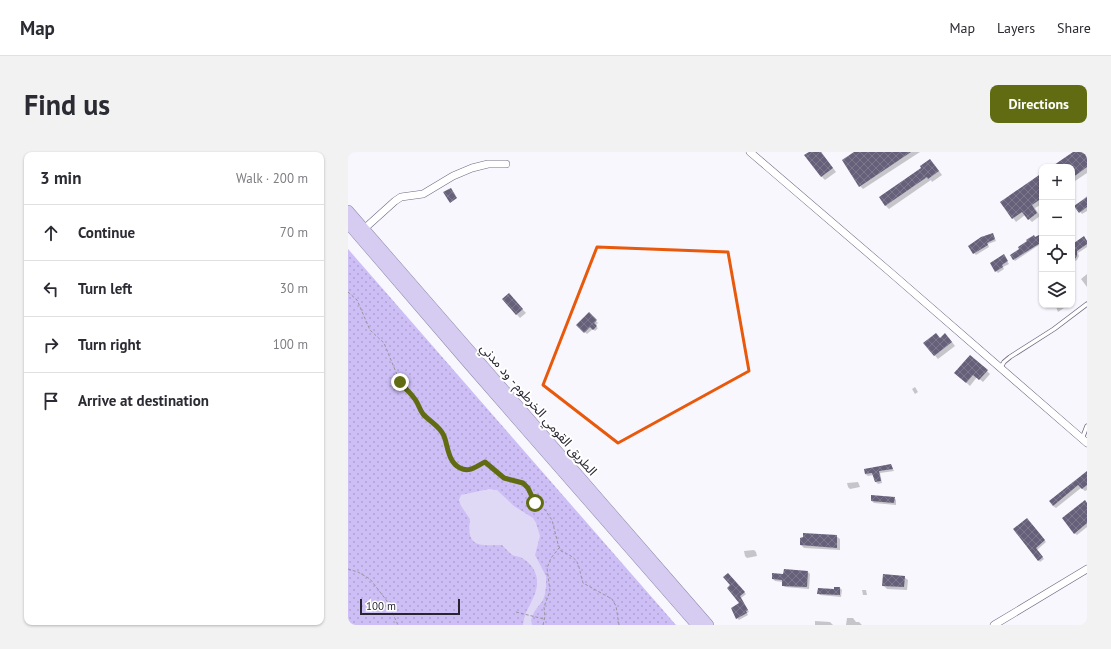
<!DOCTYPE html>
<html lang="en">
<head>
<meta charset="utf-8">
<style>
	body { margin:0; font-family:"PT Sans","Noto Sans Arabic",sans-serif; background:#f2f2f3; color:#2b2b33 }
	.controls { position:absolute; right:12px; top:12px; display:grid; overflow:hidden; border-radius:8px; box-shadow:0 1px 3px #0004 }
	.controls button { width:36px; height:36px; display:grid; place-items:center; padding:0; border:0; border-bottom:1px solid #e1e1e2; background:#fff; color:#2b2b33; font:20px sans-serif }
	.scale { position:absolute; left:12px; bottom:10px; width:100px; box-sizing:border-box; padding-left:4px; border:2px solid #282530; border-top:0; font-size:11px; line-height:14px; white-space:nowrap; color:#282530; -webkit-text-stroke:3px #fff; paint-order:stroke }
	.stop { position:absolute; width:12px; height:12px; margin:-9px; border:3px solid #616c12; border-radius:50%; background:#fff }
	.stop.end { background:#616c12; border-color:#fff; box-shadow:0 1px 4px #0008 }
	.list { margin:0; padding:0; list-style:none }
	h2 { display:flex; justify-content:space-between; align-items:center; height:52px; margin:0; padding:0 16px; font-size:17px }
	h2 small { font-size:13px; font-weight:400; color:#7c7c81 }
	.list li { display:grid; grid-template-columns:26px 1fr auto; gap:12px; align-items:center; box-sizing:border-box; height:56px; padding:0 16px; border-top:1px solid #e1e1e2 }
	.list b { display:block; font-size:15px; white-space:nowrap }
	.list em { font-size:13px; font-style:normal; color:#7c7c81 }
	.icon { flex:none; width:22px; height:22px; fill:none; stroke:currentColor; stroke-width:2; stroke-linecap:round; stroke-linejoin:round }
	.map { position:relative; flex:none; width:739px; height:473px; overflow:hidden; border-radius:8px }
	header { display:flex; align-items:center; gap:24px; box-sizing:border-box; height:56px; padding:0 20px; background:#fff; border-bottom:1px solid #e1e1e2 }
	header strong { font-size:19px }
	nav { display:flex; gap:22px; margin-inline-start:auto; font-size:14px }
	.intro { display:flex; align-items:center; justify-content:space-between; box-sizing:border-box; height:96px; padding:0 24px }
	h1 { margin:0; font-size:28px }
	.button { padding:10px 18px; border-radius:8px; background:#616c12; color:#fff; font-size:14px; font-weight:700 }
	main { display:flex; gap:24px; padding:0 24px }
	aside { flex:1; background:#fff; border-radius:8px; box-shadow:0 1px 3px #0004 }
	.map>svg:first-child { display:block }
</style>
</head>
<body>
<header>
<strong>Map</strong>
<nav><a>Map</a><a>Layers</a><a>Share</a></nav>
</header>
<div class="intro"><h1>Find us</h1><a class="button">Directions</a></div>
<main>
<aside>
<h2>3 min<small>Walk · 200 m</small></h2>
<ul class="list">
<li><svg class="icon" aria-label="ahead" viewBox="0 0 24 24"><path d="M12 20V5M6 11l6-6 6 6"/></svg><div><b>Continue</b></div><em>70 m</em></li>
<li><svg class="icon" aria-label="left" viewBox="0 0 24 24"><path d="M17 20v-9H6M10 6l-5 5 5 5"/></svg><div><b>Turn left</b></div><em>30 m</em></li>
<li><svg class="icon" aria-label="right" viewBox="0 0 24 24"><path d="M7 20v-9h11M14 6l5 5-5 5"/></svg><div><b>Turn right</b></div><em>100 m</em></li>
<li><svg class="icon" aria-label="arrive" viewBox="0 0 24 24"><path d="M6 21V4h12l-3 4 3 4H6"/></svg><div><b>Arrive at destination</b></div></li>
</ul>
</aside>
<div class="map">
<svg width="739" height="473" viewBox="0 0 739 473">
	<defs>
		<pattern id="grass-dots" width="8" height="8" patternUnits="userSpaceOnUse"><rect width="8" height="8" fill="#cdbef5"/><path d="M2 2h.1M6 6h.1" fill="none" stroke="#b0a3d2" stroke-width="1.8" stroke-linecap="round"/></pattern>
		<pattern id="building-cross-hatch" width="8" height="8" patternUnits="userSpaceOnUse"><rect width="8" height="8" fill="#67607a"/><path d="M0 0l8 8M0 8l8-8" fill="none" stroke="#7d788c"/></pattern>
	</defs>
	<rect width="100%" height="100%" fill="#f8f7fd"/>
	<!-- grass -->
	<path fill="url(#grass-dots)" d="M0 97 328 473H0Z"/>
	<!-- water -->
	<path fill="#e0d9f6" d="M141 337 149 338 166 354 185 366 188 371 192 384 187 403 198 424V434L197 442 195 448 186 460 183 468 184 473H175C177 459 181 456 186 444 193 428 188 413 172 405 169 404 165 404 163 402 160 399 157 396 154 393 131 394 118 395 122 367L113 354 111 348 113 343Z"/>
	<!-- shadow -->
	<g fill="#0003">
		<path d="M462 0H473L488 20 477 28 473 24Z"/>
		<path d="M507 0H572L515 37 512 34Z"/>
		<path d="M727 0H739V21L724 31V15H705Z"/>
		<path d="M586 12 594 23 584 30 583 28 541 57 538 54 532 46Z"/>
		<path d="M694 22V52L687 56 692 64 684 70 677 63 668 70 665 66Z"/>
		<path d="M739 44V59L734 62 727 54Z"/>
		<path d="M645 82 648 89 640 92 641 95 628 103 626 101Z"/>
		<path d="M694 82V91L667 109 666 108 663 104Z"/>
		<path d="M739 89V95L730 101 731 104 729 108 725 110 724 114V94Z"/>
		<path d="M657 106 661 112 655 115 656 117 650 121 648 119Z"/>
		<path d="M739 122V135L733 127Z"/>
		<path d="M164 146 178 161 172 166 155 148Z"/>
		<path d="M712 153H714L716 156 710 160 708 155Z"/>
		<path d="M241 162 250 171 247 174 250 176 247 179 245 177 239 182 229 173Z"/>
		<path d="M601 186 607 194 590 207 577 192 592 187Z"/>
		<path d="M639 219 642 222 635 230 629 225 622 234 611 224Z"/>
		<path d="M567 235 570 240 567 242 564 237Z"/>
		<path d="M543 313 546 319 532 321 534 331 530 332 528 330 526 323 520 324 517 322Z"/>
		<path d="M739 320V338L737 339 733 336 708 356 705 354Z"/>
		<path d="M510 330 512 335 502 337 500 335 499 331Z"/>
		<path d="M546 346 548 348V353L526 351 524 349Z"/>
		<path d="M739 352V375L729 383 726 381Z"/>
		<path d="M681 369 698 390 689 398 696 407 692 410 666 377Z"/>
		<path d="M488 384 492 387V398L456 396 453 393Z"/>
		<path d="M406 398 408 400 409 404 399 406 397 404 396 399Z"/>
		<path d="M436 418 460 420 462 422 461 437 437 435 435 433V430L427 429 425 427V422L436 423Z"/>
		<path d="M380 423 398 442 393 446 401 460 399 461 400 463 391 468 389 466 393 452Z"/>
		<path d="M556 425 560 428 559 438 539 437 535 433Z"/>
		<path d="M492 436 494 438 493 445 472 443 470 441 487 438Z"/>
		<path d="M514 438H518L519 443H515Z"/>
		<path d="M499 466H505L508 470H511L514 473H498Z"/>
		<path d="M467 469 482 470 485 473H467Z"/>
	</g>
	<!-- building -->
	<g fill="url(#building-cross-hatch)">
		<path d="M461 0H473L485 16 473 25 456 3Z"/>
		<path d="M506 0H563L511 35 494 8Z"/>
		<path d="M725 0H739V15L724 26V15H703Z"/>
		<path d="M582 7 591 19 580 27 579 25 537 54 531 45 573 16 572 14Z"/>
		<path d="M694 21V46L684 53 689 61 680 68 674 60 664 67 652 50Z"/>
		<path d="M103 36 109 46 102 51 95 40Z"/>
		<path d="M739 45V55L731 61 726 54Z"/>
		<path d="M645 81 647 87 639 91 640 93 625 102 620 94 633 85Z"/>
		<path d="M686 83 687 85 691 83 694 90 665 108 662 103 671 97 670 95 679 89 678 88Z"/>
		<path d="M736 84 739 89V92L729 99V104L724 111V88H726V91Z"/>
		<path d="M656 102 660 109 654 113 655 115 647 120 642 111Z"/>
		<path d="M161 141 175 157 168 163 154 147Z"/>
		<path d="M241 160 249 168 246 171 249 174 245 178 242 175 236 181 228 173Z"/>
		<path d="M588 181 592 186 597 181 604 190 586 204 575 191Z"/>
		<path d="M622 203 640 218 631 228 625 223 618 231 606 221Z"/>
		<path d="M543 312 545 317 531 319 533 329 527 330 524 321 517 322 516 317Z"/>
		<path d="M739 319V333L734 337 730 333 705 354 701 349Z"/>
		<path d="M523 343 547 345 546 351 523 349Z"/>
		<path d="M737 348 739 351V371L726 382 714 366Z"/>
		<path d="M679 366 697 388 688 396 695 405 690 409 665 377Z"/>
		<path d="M455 381 489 383V396L452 393V386L455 385Z"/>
		<path d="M436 417 460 419 459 435 434 434V428L424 427V421L435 422Z"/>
		<path d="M380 421 397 440 392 444 400 458 398 459 399 461 388 467 383 456 391 451 379 436 382 433 375 425Z"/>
		<path d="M535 422 557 424 556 435 534 434Z"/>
		<path d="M486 435H492V443L469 442 470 436 486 437Z"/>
	</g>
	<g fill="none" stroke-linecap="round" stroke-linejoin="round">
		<defs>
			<g id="service">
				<path d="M653 215 656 210 662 205 706 177 739 152"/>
				<path d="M734 287 739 274"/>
			</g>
			<g id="minor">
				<path d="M402 0 542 120 739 291"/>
				<path d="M16 77 47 49 53 45 75 42 105 24 124 16 140 12H158"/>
				<path d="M646 473 739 417"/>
			</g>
			<g id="trunk">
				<path d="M0 59 360 473"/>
				<path d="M0 71 122 213 349 473"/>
			</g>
		</defs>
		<!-- service casing -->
		<use href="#service" stroke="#6f6882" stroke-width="5"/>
		<!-- minor casing -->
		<use href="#minor" stroke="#6f6882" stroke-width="8"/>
		<!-- trunk casing -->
		<use href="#trunk" stroke="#928aac" stroke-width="12"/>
		<!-- path -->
		<g stroke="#97959d" stroke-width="1" stroke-dasharray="3 2" stroke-linecap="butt">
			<path d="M0 140 9 148 22 178 36 191 52 230 57 237 67 246 74 261 89 274 96 284 101 302 108 314 113 317 121 318 137 310 156 326 175 331 180 336 187 351 197 358 204 368 210 392 213 399C234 408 229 412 235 431L264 447 268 454 271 473"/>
			<path d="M0 417 10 420 22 427 39 449 50 473"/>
			<path d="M168 460 196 467"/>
			<path d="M195 473 197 464 196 455 202 439 199 416 203 406 211 396"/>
		</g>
		<!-- service -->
		<use href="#service" stroke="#fff" stroke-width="3.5"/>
		<!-- minor -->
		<use href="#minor" stroke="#fff" stroke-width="7"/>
		<!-- trunk -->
		<use href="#trunk" stroke="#d6ccf2" stroke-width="11"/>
	</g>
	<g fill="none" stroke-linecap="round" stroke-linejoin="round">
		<!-- route -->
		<path stroke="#616c12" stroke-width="5" d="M52 230C56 236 62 240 66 246 70 250 71 257 75 262 82 270 92 274 96 284 100 294 100 310 112 316 122 321 128 314 137 310L156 326 175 331 180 336 187 351"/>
	</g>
	<!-- marked area -->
	<path fill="none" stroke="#e8590c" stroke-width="3" stroke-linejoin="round" d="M249 95 380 100 401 219 270 291 195 233Z"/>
	<g text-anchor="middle" stroke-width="4" stroke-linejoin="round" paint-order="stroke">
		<!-- street labels -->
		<g font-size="13" fill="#282530" stroke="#fff">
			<text transform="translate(191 257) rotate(49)" y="5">الطريق القومي الخرطوم - ود مدني</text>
		</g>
	</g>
</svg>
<div class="controls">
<button>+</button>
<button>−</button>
<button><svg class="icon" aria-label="locate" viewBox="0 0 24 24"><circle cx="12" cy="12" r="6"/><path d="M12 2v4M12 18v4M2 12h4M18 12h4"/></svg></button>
<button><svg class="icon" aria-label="layers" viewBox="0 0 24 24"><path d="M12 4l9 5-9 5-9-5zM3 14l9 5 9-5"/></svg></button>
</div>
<div class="scale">100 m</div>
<div class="stop" style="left:187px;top:351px"></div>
<div class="stop end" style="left:52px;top:230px"></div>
</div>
</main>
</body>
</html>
